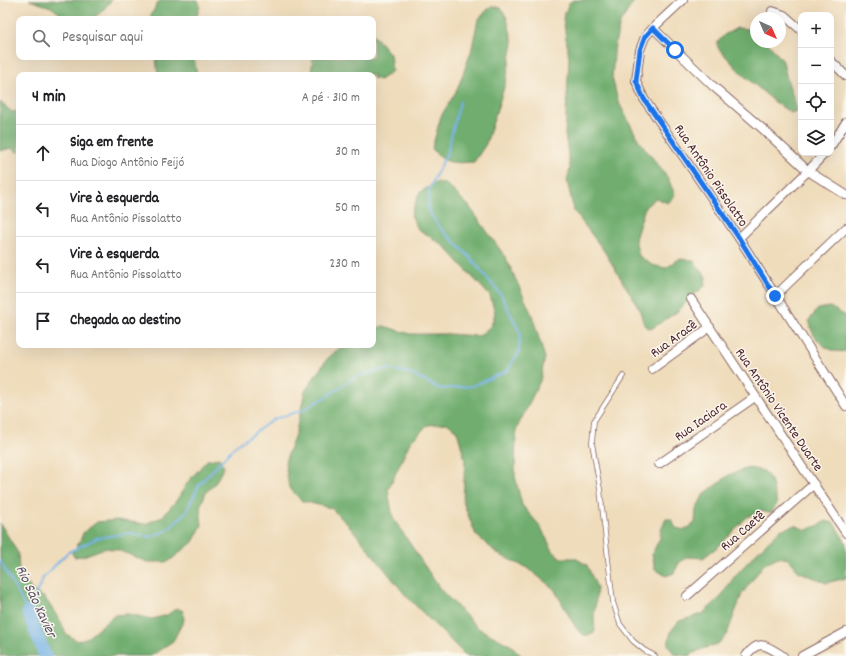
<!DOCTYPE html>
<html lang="pt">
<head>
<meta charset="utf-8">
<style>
	body { margin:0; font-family:Dekko,sans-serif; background:#f6f6f6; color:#202124 }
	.controls { position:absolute; right:12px; top:12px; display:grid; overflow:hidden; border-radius:8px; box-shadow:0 4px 16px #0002 }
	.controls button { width:36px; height:36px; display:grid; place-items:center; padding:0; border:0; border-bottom:1px solid #e0e0e0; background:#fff; color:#202124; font:20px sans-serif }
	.compass { position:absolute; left:750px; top:12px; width:36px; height:36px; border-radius:50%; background:#fff; box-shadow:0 4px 16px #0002; rotate:135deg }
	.stop { position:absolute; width:12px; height:12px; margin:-9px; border:3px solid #1a73e8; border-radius:50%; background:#fff }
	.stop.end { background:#1a73e8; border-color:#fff; box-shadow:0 1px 4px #0008 }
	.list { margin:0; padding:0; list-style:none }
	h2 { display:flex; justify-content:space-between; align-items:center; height:52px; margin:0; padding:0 16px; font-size:17px }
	h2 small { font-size:13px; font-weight:400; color:#757577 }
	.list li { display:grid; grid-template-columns:26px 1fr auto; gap:12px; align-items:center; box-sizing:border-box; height:56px; padding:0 16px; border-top:1px solid #e0e0e0 }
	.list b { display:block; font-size:15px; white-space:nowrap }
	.list p { margin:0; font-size:13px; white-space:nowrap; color:#757577 }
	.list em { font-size:13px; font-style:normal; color:#757577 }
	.icon { flex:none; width:22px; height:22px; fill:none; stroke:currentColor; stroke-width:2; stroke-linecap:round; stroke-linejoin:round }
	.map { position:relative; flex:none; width:846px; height:656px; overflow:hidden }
	.search { position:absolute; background:#fff; box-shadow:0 4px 16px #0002; left:16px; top:16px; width:360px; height:44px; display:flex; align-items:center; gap:10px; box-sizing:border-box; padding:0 14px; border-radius:8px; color:#757577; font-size:15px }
	.panel { position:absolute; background:#fff; box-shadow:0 4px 16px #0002; left:16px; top:72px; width:360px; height:276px; border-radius:8px }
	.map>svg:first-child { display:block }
</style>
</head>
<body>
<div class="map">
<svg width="846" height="656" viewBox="0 0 846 656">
	<rect width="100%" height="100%" fill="#fbf7ec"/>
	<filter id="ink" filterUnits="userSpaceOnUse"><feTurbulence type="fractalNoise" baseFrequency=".025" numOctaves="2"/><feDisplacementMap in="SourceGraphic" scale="8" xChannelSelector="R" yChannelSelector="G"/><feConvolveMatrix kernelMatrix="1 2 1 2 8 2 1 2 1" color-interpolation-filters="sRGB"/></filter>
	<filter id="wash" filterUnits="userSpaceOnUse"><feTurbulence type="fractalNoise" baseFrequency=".012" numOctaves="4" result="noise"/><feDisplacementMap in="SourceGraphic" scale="16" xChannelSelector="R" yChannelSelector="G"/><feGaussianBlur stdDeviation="0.9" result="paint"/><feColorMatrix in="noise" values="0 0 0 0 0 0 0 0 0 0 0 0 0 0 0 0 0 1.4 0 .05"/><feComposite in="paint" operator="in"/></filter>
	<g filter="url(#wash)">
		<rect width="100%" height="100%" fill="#efdcbb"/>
		<!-- forest -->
		<g fill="#70ad6e" stroke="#5d664c">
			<path d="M29 0H112L100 13 92 19H67L51 7Z"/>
			<path d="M164 0H198L200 6 196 19H149L158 2Z"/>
			<path d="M573 0H635L620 23 615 44 612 77 618 101 638 139 668 178 675 195 668 203 656 198 645 207 635 239 639 256 652 265 666 268 679 259 693 260 706 277 705 286 695 294 677 312 651 329 644 325 639 308 604 251 574 211 567 181 570 168 565 134 569 58 563 18 569 3Z"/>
			<path d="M491 6 501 8 507 18 513 43 506 81 486 144 474 162C455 163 443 165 432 148L441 116 457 90 471 52 478 20Z"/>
			<path d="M737 28 751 29 756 33V42H767L783 61 787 79 795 102 797 111 791 113 775 102 742 74 718 48 717 43 724 35Z"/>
			<path d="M373 34 390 54 392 71 380 80 373 78V75H313L311 74 313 57H373Z"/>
			<path d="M156 57H194L197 75H158Z"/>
			<path d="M0 102 12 112 19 111V153L11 148 0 151Z"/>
			<path d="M437 182 447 185 469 206 506 258 532 315 545 358 540 381 516 430 515 476 522 505 540 526 553 551 561 558H575L587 565 597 588 594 617 595 632 585 636 576 628 554 589 529 569 498 554 476 535 463 502 465 459 457 431 447 423 428 425 410 442 388 490 393 518 440 589 478 628 512 646 522 656H466L407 597 352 529 331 508 302 501 289 488 285 462 296 431 305 391 327 359 343 345H373V329L384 326 410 334H449L479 336 491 326 495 313 490 296 444 246 418 229 411 215 419 193Z"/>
			<path d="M830 307 846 316V351C833 354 821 346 814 335 811 331 811 325 809 320L818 309Z"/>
			<path d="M219 458 224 467 214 485 206 492 200 507 202 525 193 542 168 562H147L118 550 105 548 83 556 74 557 72 553 80 541 83 533 97 522 117 520 145 524 162 517 176 501 188 482 207 460Z"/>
			<path d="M748 468 764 471 771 480 777 504 771 513 759 511 747 517 720 545 703 558 687 557 679 563 674 573 666 576 655 569 652 554 660 538 661 529 666 519H671L676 528 685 530 695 523 696 509 704 494 729 475Z"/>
			<path d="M826 521 834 523 846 543V578L826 583 798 571 788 559 778 557 764 564 742 594 727 634 718 644 702 649 688 656 674 654 668 645 671 631 679 621 702 614 720 598 734 577 757 552 780 530 795 525 806 530 817 526Z"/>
			<path d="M0 523 18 553 19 572 32 590 45 598 61 622 66 634 78 641 88 637 115 615 128 614 152 619 167 615 177 608 183 611 184 620 173 641 151 656H0Z"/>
		</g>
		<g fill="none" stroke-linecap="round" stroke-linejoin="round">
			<!-- stream -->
			<g stroke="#74b1e6" stroke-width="2">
				<path d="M0 561 28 612"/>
				<path d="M28 612 43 578 67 553 97 538 130 533 150 537 168 530 186 512 199 485 234 447 274 419 303 410 329 395 357 376 387 369 409 373 441 389 472 386 507 371 519 352 520 333 501 295 470 257 440 228 428 210 429 189 447 153 460 102"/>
			</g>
			<!-- river -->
			<path stroke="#74b1e6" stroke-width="13" d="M28 612 45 656"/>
		</g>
	</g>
	<g filter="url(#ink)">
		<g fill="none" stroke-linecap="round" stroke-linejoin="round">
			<defs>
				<path id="lane" d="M623 376 594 421 592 443 600 489 613 602 620 624 633 641 644 650 655 656"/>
				<g id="street">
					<path d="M683 0 653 28 645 37 640 50 636 81 644 99 739 238 846 406"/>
					<path d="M772 11 784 15 801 30"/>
					<path d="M653 28 713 86 764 130 808 171 846 195"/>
					<path d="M831 61 846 76"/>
					<path d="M831 146 846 122"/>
					<path d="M739 238 808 171 825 153"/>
					<path d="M775 296 846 228"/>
					<path d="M691 299 846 533"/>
					<path d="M652 369 710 327"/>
					<path d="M659 464 755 397"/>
					<path d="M687 596 814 484"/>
					<path d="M746 656C759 637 768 647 783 656"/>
					<path d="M802 656 846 632"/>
				</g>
			</defs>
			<!-- lane casing -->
			<use href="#lane" stroke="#84615d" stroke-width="5.5"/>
			<!-- street casing -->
			<use href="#street" stroke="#84615d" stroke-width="10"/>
			<!-- lane -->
			<use href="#lane" stroke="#fff" stroke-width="4"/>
			<!-- street -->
			<use href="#street" stroke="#fff" stroke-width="8"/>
		</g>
	</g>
	<g fill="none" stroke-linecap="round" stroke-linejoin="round" filter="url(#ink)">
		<!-- route -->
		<path stroke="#1a73e8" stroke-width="5" d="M675 50 653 28 645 37 640 50 636 81 644 99 739 238 775 296"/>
	</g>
	<g text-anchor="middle" stroke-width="3" stroke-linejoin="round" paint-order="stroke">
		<!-- street labels -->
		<g font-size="14" fill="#4a1f2b" stroke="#fbf7ec">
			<text transform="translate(712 175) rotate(56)" y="5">Rua Antônio Pissolatto</text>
			<text transform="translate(673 338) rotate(-36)" y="5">Rua Aracê</text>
			<text transform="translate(780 409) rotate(56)" y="5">Rua Antônio Vicente Duarte</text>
			<text transform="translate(700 420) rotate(-35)" y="5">Rua Iaciara</text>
			<text transform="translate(742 530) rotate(-41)" y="5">Rua Caetê</text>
		</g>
		<!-- water labels -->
		<g font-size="15" font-style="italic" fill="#59526c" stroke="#fbf7ec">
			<text transform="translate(37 601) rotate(65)" y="5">Rio São Xavier</text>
		</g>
	</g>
</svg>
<div class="controls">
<button>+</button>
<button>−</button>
<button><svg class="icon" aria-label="locate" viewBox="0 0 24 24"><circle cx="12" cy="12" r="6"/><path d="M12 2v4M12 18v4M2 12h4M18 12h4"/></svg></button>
<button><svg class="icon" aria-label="layers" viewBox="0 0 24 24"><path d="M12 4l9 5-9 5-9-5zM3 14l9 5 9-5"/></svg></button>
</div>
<svg class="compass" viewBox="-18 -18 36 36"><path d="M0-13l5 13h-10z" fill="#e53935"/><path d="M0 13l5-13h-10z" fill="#757577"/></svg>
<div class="stop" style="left:675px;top:50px"></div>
<div class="stop end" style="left:775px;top:296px"></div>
<div class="search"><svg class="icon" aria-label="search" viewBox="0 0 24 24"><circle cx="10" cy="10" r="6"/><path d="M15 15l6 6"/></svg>Pesquisar aqui</div>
<section class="panel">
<h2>4 min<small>A pé · 310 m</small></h2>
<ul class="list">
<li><svg class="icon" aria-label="ahead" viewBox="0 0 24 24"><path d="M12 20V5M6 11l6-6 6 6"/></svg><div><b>Siga em frente</b><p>Rua Diogo Antônio Feijó</p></div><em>30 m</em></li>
<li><svg class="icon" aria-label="left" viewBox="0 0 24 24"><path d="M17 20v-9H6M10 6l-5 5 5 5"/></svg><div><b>Vire à esquerda</b><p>Rua Antônio Pissolatto</p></div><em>50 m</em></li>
<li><svg class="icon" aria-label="left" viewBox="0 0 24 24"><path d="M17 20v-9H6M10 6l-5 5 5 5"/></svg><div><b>Vire à esquerda</b><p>Rua Antônio Pissolatto</p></div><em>230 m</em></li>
<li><svg class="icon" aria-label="arrive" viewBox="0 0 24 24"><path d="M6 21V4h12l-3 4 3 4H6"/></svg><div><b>Chegada ao destino</b></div></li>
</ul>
</section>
</div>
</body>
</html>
